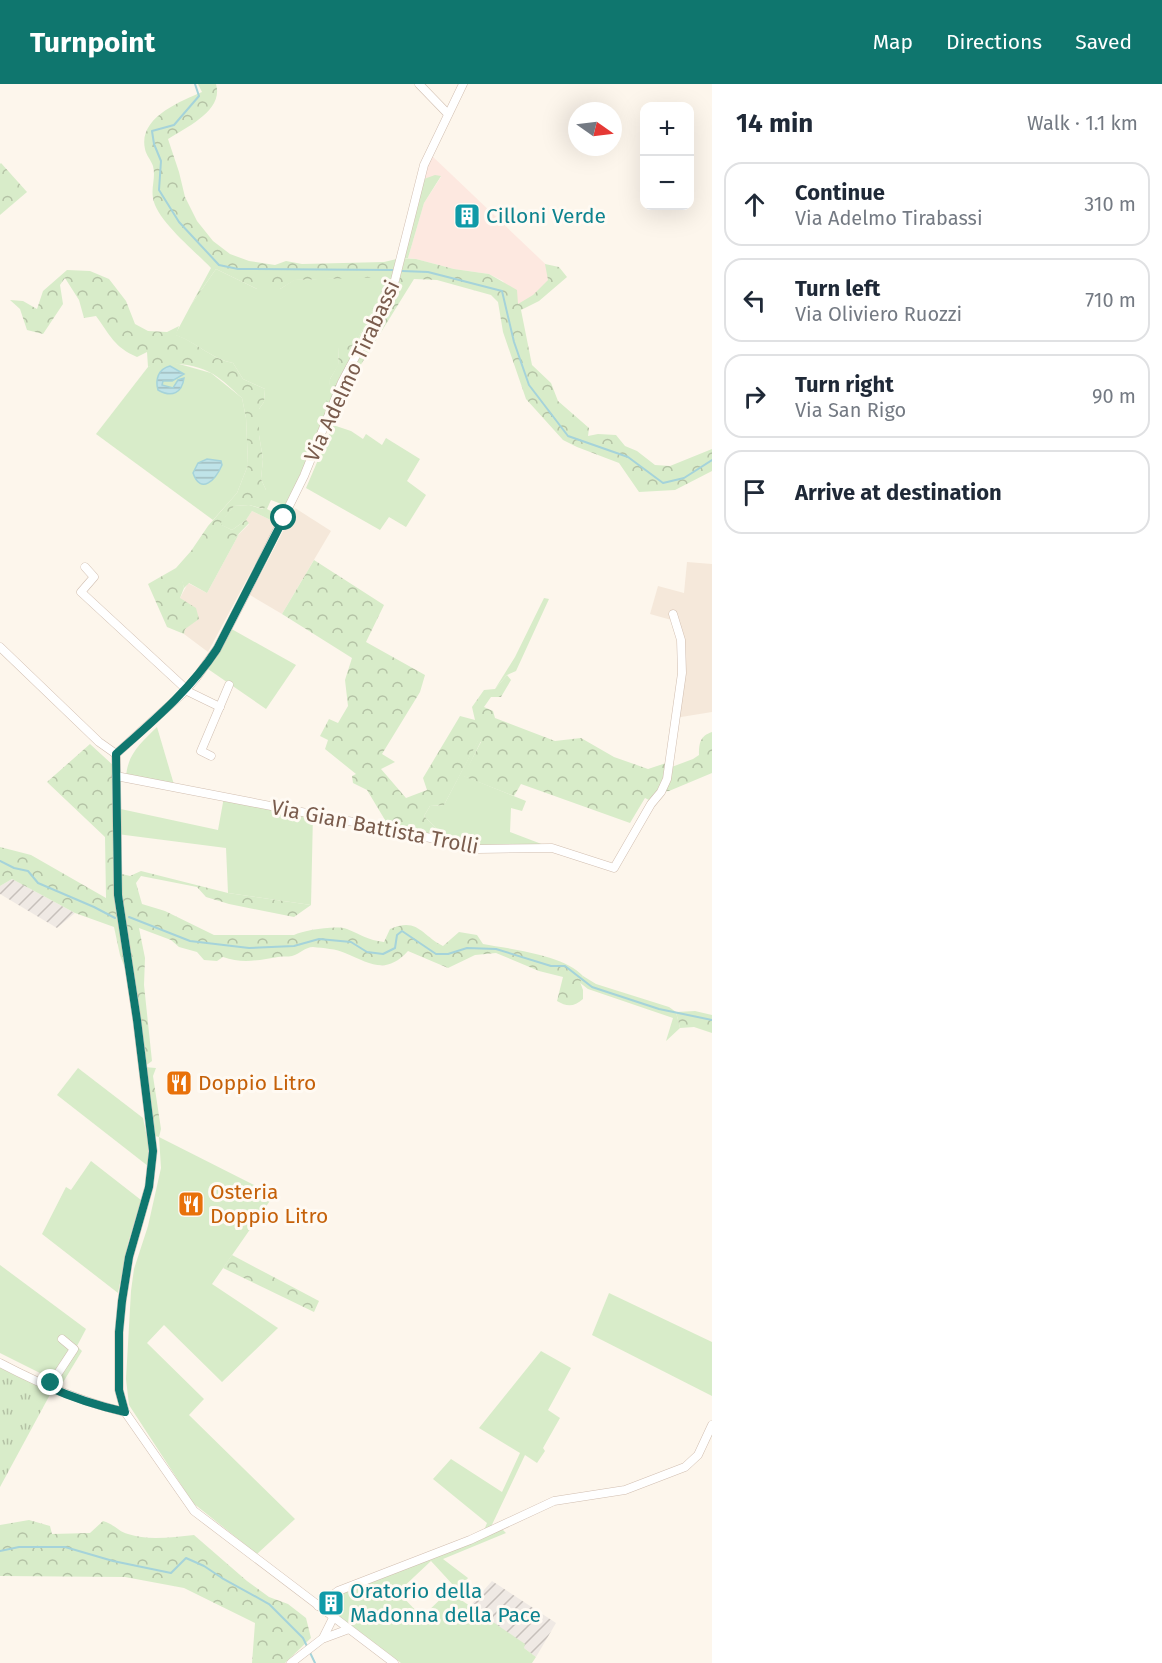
<!DOCTYPE html>
<html lang="en">
<head>
<meta charset="utf-8">
<style>
	body { margin:0; font-family:"Fira Sans",sans-serif; background:#f6f6f7; color:#1f2937 }
	.controls { position:absolute; right:18px; top:18px; display:grid; overflow:hidden; border-radius:12px; box-shadow:0 6px 24px #0002 }
	.controls button { width:54px; height:54px; display:grid; place-items:center; padding:0; border:0; border-bottom:2px solid #e0e1e3; background:#fff; color:#1f2937; font:30px sans-serif }
	.compass { position:absolute; left:568px; top:18px; width:54px; height:54px; border-radius:50%; background:#fff; box-shadow:0 6px 24px #0002; rotate:104deg }
	.stop { position:absolute; width:18px; height:18px; margin:-14px; border:4px solid #0f766e; border-radius:50%; background:#fff }
	.stop.end { background:#0f766e; border-color:#fff; box-shadow:0 2px 6px #0008 }
	.list { margin:0; padding:0; list-style:none }
	h2 { display:flex; justify-content:space-between; align-items:center; height:78px; margin:0; padding:0 24px; font-size:26px }
	h2 small { font-size:20px; font-weight:400; color:#747a83 }
	.list li { display:grid; grid-template-columns:39px 1fr auto; gap:18px; align-items:center; box-sizing:border-box; height:84px; margin:0 12px 12px; padding:0 12px; border:2px solid #e0e1e3; border-radius:18px }
	.list b { display:block; font-size:22px; white-space:nowrap }
	.list p { margin:0; font-size:20px; white-space:nowrap; color:#747a83 }
	.list em { font-size:20px; font-style:normal; color:#747a83 }
	.icon { flex:none; width:33px; height:33px; fill:none; stroke:currentColor; stroke-width:2; stroke-linecap:round; stroke-linejoin:round }
	.map { position:relative; flex:none; width:712px; height:1579px; overflow:hidden }
	header { display:flex; align-items:center; gap:36px; box-sizing:border-box; height:84px; padding:0 30px; background:#0f766e; color:#fff }
	header strong { font-size:28px }
	nav { display:flex; gap:33px; margin-inline-start:auto; font-size:21px }
	main { display:flex }
	aside { flex:1; background:#fff }
	.map>svg:first-child { display:block }
</style>
</head>
<body>
<header>
<strong>Turnpoint</strong>
<nav><a>Map</a><a>Directions</a><a>Saved</a></nav>
</header>
<main>
<div class="map">
<svg width="712" height="1579" viewBox="0 0 712 1579">
	<defs>
		<pattern id="industrial-furrows" width="10" height="10" patternUnits="userSpaceOnUse" patternTransform="scale(1.5)"><rect width="10" height="10" fill="#efe9e4"/><path d="M-1 1l2-2M0 10L10 0M9 11l2-2" fill="none" stroke="#c7c0bb"/></pattern>
		<pattern id="forest-crowns" width="20" height="18" patternUnits="userSpaceOnUse" patternTransform="scale(1.5)"><rect width="20" height="18" fill="#d8ecc9"/><path d="M2 6a3 3 0 1 1 6 0M12 15a3 3 0 1 1 6 0" fill="none" stroke="#b4c2a5"/></pattern>
		<pattern id="park-tufts" width="24" height="20" patternUnits="userSpaceOnUse" patternTransform="scale(1.5)"><rect width="24" height="20" fill="#d8ecc9"/><path d="M3 7l-1-3M5 7V3M7 7l1-3M15 17l-1-3M17 17v-4M19 17l1-3" fill="none" stroke="#b4c2a5"/></pattern>
		<pattern id="water-rules" width="6" height="5" patternUnits="userSpaceOnUse" patternTransform="scale(1.5)"><rect width="6" height="5" fill="#bfe3e8"/><path d="M0 2.5h6" fill="none" stroke="#a0bbbe"/></pattern>
	</defs>
	<rect width="100%" height="100%" fill="#fdf6ec"/>
	<!-- residential -->
	<g fill="#f5e8da">
		<path d="M295 424 331 447 282 530 250 511Z"/>
		<path d="M252 427 277 439 208 568 184 550 180 514 188 499 207 509 239 450 249 440 246 436Z"/>
		<path d="M687 478 712 480V628L675 634 682 589 675 537 650 530 658 502 684 509Z"/>
	</g>
	<!-- commercial -->
	<path fill="#fde8e0" d="M430 70 560 194 518 224 503 197 489 190 454 185 416 175 408 174 424 119 441 93 424 95Z"/>
	<!-- industrial -->
	<g fill="url(#industrial-furrows)">
		<path d="M12 795 75 829 57 844 0 810V802Z"/>
		<path d="M492 1497 556 1539 536 1573 469 1523Z"/>
	</g>
	<!-- green -->
	<g fill="#d8ecc9" fill-rule="evenodd">
		<path d="M435 91 441 92 424 119 408 174H401L424 95Z"/>
		<path d="M216 185 257 205H280L294 196 389 192 355 261 339 263 338 282 330 295 328 334 289 423 271 416 267 425 284 434 281 441 252 427 246 436 232 446 219 440 234 422 249 421 263 425 266 406 261 395 263 375 259 351V325L264 318 265 305 243 295 233 279C212 275 196 258 175 251L191 221Z"/>
		<path d="M172 278 211 289 242 314 246 334 248 381 237 409 213 436 96 350 148 283 157 279Z"/>
		<path d="M333 341 351 347 363 355 366 350 382 361 386 354 420 375 407 397 426 411 406 443 389 433 380 446 306 404Z"/>
		<path d="M214 449 230 458 239 450 207 509 189 499 184 504 180 490Z"/>
		<path d="M544 514 549 515 516 587 507 591 495 605 515 573Z"/>
		<path d="M228 543 296 581 266 625 205 583Z"/>
		<path d="M157 643 175 704 126 694C127 670 141 659 157 643Z"/>
		<path d="M478 656 481 657 464 692 526 717 522 727 511 724 510 748 552 764 478 765 450 758 424 732 430 722 444 721Z"/>
		<path d="M224 713 313 730 311 821 228 809 226 764 117 750 116 724 218 746Z"/>
		<path d="M583 892 596 900 669 923 676 928 680 944 666 957 673 934 588 905 579 898Z"/>
		<path d="M78 984 143 1034 148 1058V1082L57 1011Z"/>
		<path d="M159 1053 274 1111 212 1200 278 1244 222 1298 164 1241 147 1259 204 1315 189 1331 295 1435 257 1470 193 1419 129 1321 126 1295 131 1207 134 1185 148 1142 161 1084Z"/>
		<path d="M91 1077 141 1116 128 1159 118 1209 42 1150 66 1103 71 1106Z"/>
		<path d="M0 1181 86 1245 77 1262 82 1267 62 1300 0 1269Z"/>
		<path d="M609 1209 712 1258V1312L592 1251Z"/>
		<path d="M541 1267 571 1284 548 1326 560 1334 543 1364 545 1367 537 1379 525 1371 489 1447 500 1443 506 1449 443 1475 468 1494 454 1511 525 1560 524 1564 536 1573 532 1579H401L324 1521 337 1511 482 1451 487 1439 433 1395 451 1375 502 1408 520 1369 479 1344ZM431 1477 454 1502 422 1533 398 1508Z"/>
	</g>
	<!-- forest -->
	<g fill="url(#forest-crowns)">
		<path d="M198 0H216C224 26 187 43 168 55L179 88 185 113 197 137 213 157 230 170 249 177 275 181 286 177 302 180 384 178 401 174 416 175 454 185 489 190 517 206 518 220 533 211 548 196 545 180 559 183 567 193 539 217 521 226 532 281 551 299 558 317 589 344 588 352 598 350 616 351 625 362 637 367 655 381 670 382 712 365V387L675 406 639 408 619 379 577 363 563 356 526 315 503 248 498 218 491 211 437 196 414 195 352 295 334 337 328 334 325 328 330 295 338 281 339 262 355 261 388 193 295 196 280 205H257L216 185 191 221 211 184C195 167 156 136 153 114 151 103 156 93 153 82 151 76 146 71 145 65 138 34 179 18 202 8Z"/>
		<path d="M1 79 27 108 0 131V80Z"/>
		<path d="M67 186 90 187 109 195 126 217 135 240 148 247 167 248 179 242 176 251C196 258 212 275 233 279L243 295 265 305 264 318 259 325V351L263 375 261 395 266 406 267 417 264 425 249 421 234 422 220 440 232 446 246 436 249 439 230 459 214 450 181 490 184 504 180 514 196 524 199 535 185 545 184 550 167 543 148 500 176 484 191 467 208 442 237 409 248 381 246 334 242 314C233 306 223 296 213 290 196 280 167 276 148 283L147 268 137 273C114 263 110 251 96 232L84 234 79 216 65 194 60 201 63 220 43 250 27 246 20 225 10 216 23 217 37 225 43 207Z"/>
		<path d="M314 476 384 521 366 558 425 591 420 608 382 670 395 678 381 685 406 714 427 706 423 694 460 632 475 636 472 623 484 606 495 605 507 591 511 596 501 613H491L484 623 493 627 495 634 555 657 581 654 614 673 648 685 669 678V684L693 675 699 671C699 659 700 652 712 648V689L669 707 661 708 653 718 645 714 630 739 521 700 514 712 463 692 481 658 478 657 444 721 430 722 424 732 450 758 384 744 385 736 367 706 353 699 352 692 356 690 325 665 328 656 320 652 329 635 338 639 348 622 345 596 352 574 282 530Z"/>
		<path d="M90 660 115 683 118 789 130 792 141 787 228 809 311 821 294 833 229 820 206 813 197 803 141 792 136 799 142 820 165 827 214 851H294C305 846 336 841 347 845 362 851 367 856 384 858L390 845C418 833 421 851 443 862L459 848 477 851 483 860C510 865 564 871 583 892L580 898 583 906V915C574 923 567 923 557 917L563 893 539 887 496 869 475 871 448 884 408 867C386 891 371 880 345 869 337 865 323 864 313 863 305 863 300 870 292 872 288 873 283 872 278 873 260 876 242 880 223 873L217 877 204 876 197 868 179 863 171 856 139 844 145 874 144 901 152 977 144 983 156 984 153 992 161 1045 159 1053 151 1051 131 900 120 871 114 843 75 829 12 795 0 802V763L31 771 106 814 105 753 47 698Z"/>
		<path d="M695 927 712 931V949L694 943 680 944 676 928Z"/>
		<path d="M232 1171 319 1217 314 1228 223 1184Z"/>
		<path d="M29 1436 50 1442 52 1450 90 1449 103 1437C114 1440 119 1448 128 1450 148 1457 173 1453 194 1451L247 1497 269 1513 288 1520 306 1534 311 1554 285 1579H252L255 1539 184 1504 125 1493 0 1492V1441Z"/>
	</g>
	<!-- park -->
	<path fill="url(#park-tufts)" d="M0 1279 53 1305 0 1403Z"/>
	<!-- water -->
	<g fill="url(#water-rules)" stroke="#a5d3da" stroke-width="1.5">
		<path d="M170 282 184 290 172 297H163L162 301 173 304 178 296 184 294C182 309 172 314 158 306 155 296 158 285 170 282Z"/>
		<path d="M207 375 221 377 222 381C216 395 201 412 193 389L198 379Z"/>
	</g>
	<g fill="none" stroke-linecap="round" stroke-linejoin="round">
		<!-- stream -->
		<g stroke="#a5d3da" stroke-width="2">
			<path d="M195 0 199 12 174 41 152 47 154 60 161 77 159 106 179 138 219 181 238 185 394 186"/>
			<path d="M402 187 428 188 502 207 514 258 529 301 568 352 628 373 663 399 684 394 712 376"/>
			<path d="M0 777 14 784 28 787 38 799 94 823 115 834"/>
			<path d="M129 833 190 857 249 864 294 862 319 855 351 858 367 868 383 870 395 864 397 851 402 847 436 870H448L467 864 496 865 551 882H565L592 903 659 925 712 936"/>
			<path d="M0 1467 19 1463H65L113 1477 171 1489 186 1474 204 1482 222 1494 269 1520 303 1554 315 1579"/>
		</g>
		<defs>
			<g id="minor">
				<path d="M419 0 448 30"/>
				<path d="M85 483 94 493 81 508 186 605"/>
				<path d="M0 563 99 658 116 670"/>
				<path d="M185 606 220 623"/>
				<path d="M116 670 118 811 137 936 153 1067 149 1103 129 1173 122 1217 119 1248V1306L125 1328 194 1427 394 1579"/>
				<path d="M116 670 182 610 196 594 217 565 246 509 304 392 342 298 394 200 424 81 463 0"/>
				<path d="M211 672 201 667 229 601"/>
				<path d="M116 692 400 747 478 765 552 764 614 784 651 720 661 708 667 695 682 589 681 556 673 530"/>
				<path d="M0 1279C40 1300 81 1318 125 1328"/>
				<path d="M49 1303 74 1265 62 1255"/>
				<path d="M318 1522 338 1507 470 1456 554 1417 625 1406 685 1383 698 1371 712 1341"/>
				<path d="M323 1554 333 1534"/>
				<path d="M291 1579 322 1555 349 1545"/>
			</g>
		</defs>
		<!-- minor casing -->
		<use href="#minor" stroke="#d1beb0" stroke-width="9"/>
		<!-- minor -->
		<use href="#minor" stroke="#fff" stroke-width="8"/>
	</g>
	<g fill="none" stroke-linecap="round" stroke-linejoin="round">
		<!-- route -->
		<path stroke="#0f766e" stroke-width="8" d="M51 1299 49 1303C73 1314 99 1322 125 1328L119 1306V1248L122 1217 129 1173 149 1103 153 1067 137 936 118 811 116 670C153 637 190 606 217 565L284 434"/>
	</g>
	<!-- icons -->
	<defs>
		<symbol id="building-square" viewBox="-11 -11 22 22"><rect x="-9" y="-9" width="18" height="18" rx="4" fill="#0f9aa8" stroke="#fffaf3"/><path d="M-4-6H4V6H1V3H-1V6H-4ZM-2.5-4.3h1.7v1.8h-1.7ZM.8-4.3h1.7v1.8H.8ZM-2.5-1h1.7V.8h-1.7ZM.8-1h1.7V.8H.8Z" fill="#fff"/></symbol>
		<symbol id="restaurant-square" viewBox="-11 -11 22 22"><rect x="-9" y="-9" width="18" height="18" rx="4" fill="#e8710a" stroke="#fffaf3"/><path d="M-5-6h1v4h1v-4h1v4h1v-4h1v5L-1.5 .5V6h-2V.5L-5-1ZM5-6V6H3V1.5H1.5Q1.5-4 5-6Z" fill="#fff"/></symbol>
	</defs>
	<g fill-rule="evenodd">
		<use href="#building-square" x="452" y="117" width="30" height="30"/>
		<use href="#restaurant-square" x="164" y="984" width="30" height="30"/>
		<use href="#restaurant-square" x="176" y="1105" width="30" height="30"/>
		<use href="#building-square" x="316" y="1504" width="30" height="30"/>
	</g>
	<g text-anchor="middle" stroke-width="6" stroke-linejoin="round" paint-order="stroke">
		<!-- culture labels -->
		<g font-size="21" fill="#0d838f" stroke="#fffaf3" text-anchor="start">
			<text x="486" y="139">Cilloni Verde</text>
			<text x="350" y="1514">Oratorio della<tspan x="350" dy="24">Madonna della Pace</tspan></text>
		</g>
		<!-- street labels -->
		<g font-size="21" fill="#7a5c4d" stroke="#fffaf3">
			<text transform="translate(352 287) rotate(-65)" y="7">Via Adelmo Tirabassi</text>
			<text transform="translate(375 743) rotate(11)" y="7">Via Gian Battista Trolli</text>
		</g>
		<!-- food labels -->
		<g font-size="21" fill="#c56008" stroke="#fffaf3" text-anchor="start">
			<text x="198" y="1006">Doppio Litro</text>
			<text x="210" y="1115">Osteria<tspan x="210" dy="24">Doppio Litro</tspan></text>
		</g>
	</g>
</svg>
<div class="controls">
<button>+</button>
<button>−</button>
</div>
<svg class="compass" viewBox="-18 -18 36 36"><path d="M0-13l5 13h-10z" fill="#e53935"/><path d="M0 13l5-13h-10z" fill="#747a83"/></svg>
<div class="stop" style="left:284px;top:434px"></div>
<div class="stop end" style="left:51px;top:1299px"></div>
</div>
<aside>
<h2>14 min<small>Walk · 1.1 km</small></h2>
<ul class="list">
<li><svg class="icon" aria-label="ahead" viewBox="0 0 24 24"><path d="M12 20V5M6 11l6-6 6 6"/></svg><div><b>Continue</b><p>Via Adelmo Tirabassi</p></div><em>310 m</em></li>
<li><svg class="icon" aria-label="left" viewBox="0 0 24 24"><path d="M17 20v-9H6M10 6l-5 5 5 5"/></svg><div><b>Turn left</b><p>Via Oliviero Ruozzi</p></div><em>710 m</em></li>
<li><svg class="icon" aria-label="right" viewBox="0 0 24 24"><path d="M7 20v-9h11M14 6l5 5-5 5"/></svg><div><b>Turn right</b><p>Via San Rigo</p></div><em>90 m</em></li>
<li><svg class="icon" aria-label="arrive" viewBox="0 0 24 24"><path d="M6 21V4h12l-3 4 3 4H6"/></svg><div><b>Arrive at destination</b></div></li>
</ul>
</aside>
</main>
</body>
</html>
